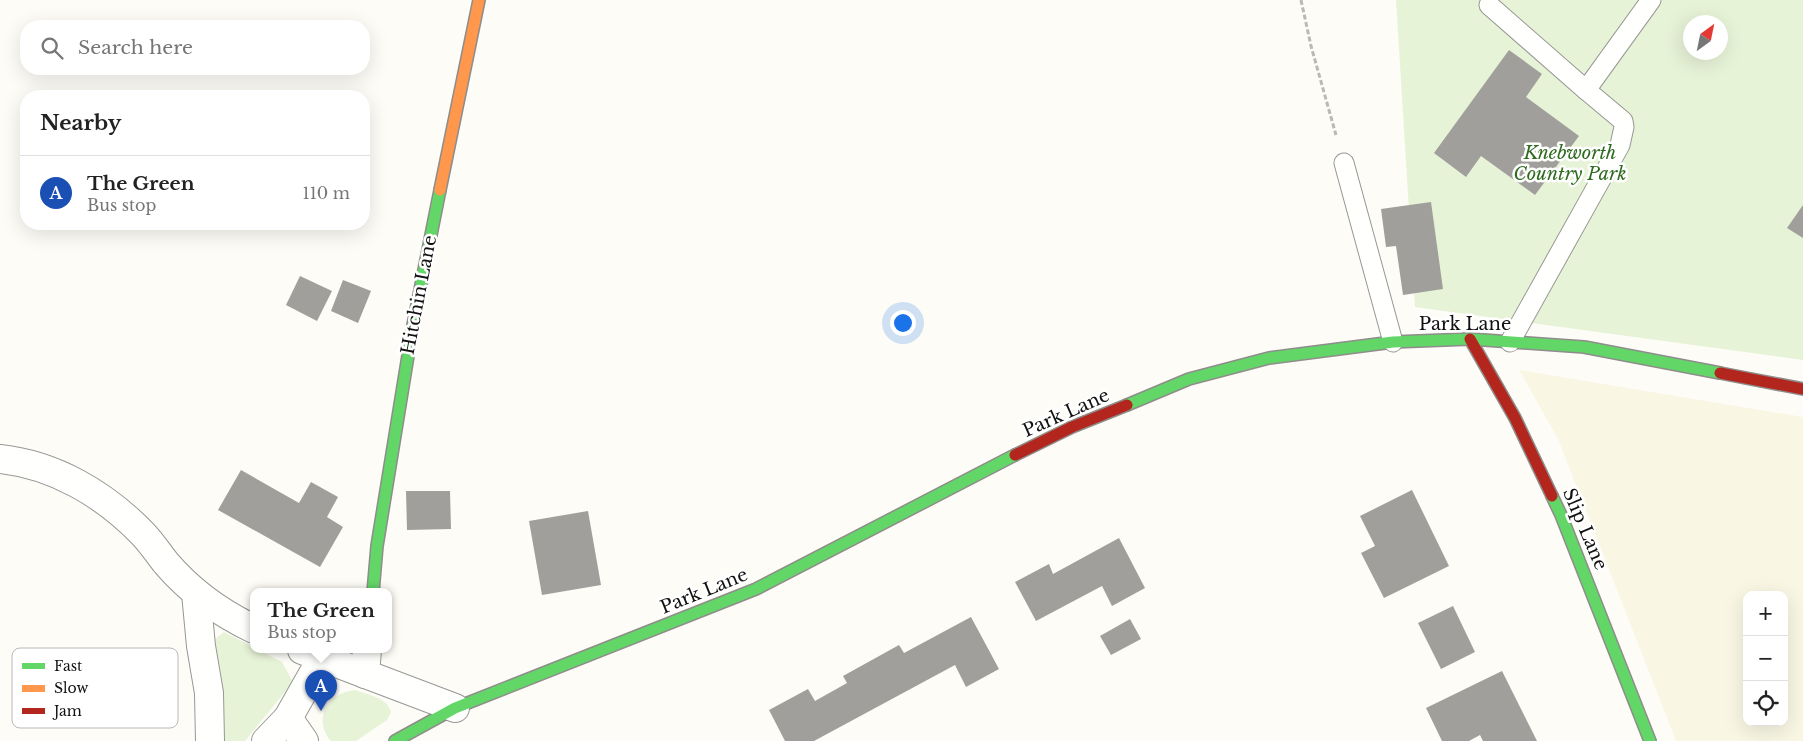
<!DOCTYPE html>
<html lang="en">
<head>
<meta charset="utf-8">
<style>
	body { margin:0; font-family:"Libre Baskerville",serif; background:#f2f2f2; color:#222 }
	.controls { position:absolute; right:15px; bottom:15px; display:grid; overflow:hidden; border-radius:10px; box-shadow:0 5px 20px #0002 }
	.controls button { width:45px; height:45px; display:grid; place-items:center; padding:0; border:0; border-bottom:1px solid #e0e0e0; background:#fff; color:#222; font:25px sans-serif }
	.compass { position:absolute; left:1683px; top:15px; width:45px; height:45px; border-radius:50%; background:#fff; box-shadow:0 5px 20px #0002; rotate:33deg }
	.you { position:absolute; left:902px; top:322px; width:18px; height:18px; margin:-12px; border:4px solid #fff; border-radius:50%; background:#1a73e8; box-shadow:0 0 0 8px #1a73e833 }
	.badge { display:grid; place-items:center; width:32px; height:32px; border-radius:50%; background:#646362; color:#fff; font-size:16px; font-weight:700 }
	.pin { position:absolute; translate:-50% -41px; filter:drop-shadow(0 1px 2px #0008) }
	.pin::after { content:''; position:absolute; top:26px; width:18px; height:15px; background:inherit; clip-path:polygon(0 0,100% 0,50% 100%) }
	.popup { position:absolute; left:250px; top:588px; width:142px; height:65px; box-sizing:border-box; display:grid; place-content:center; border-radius:10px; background:#fff; filter:drop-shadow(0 1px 4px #0005); font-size:16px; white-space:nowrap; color:#767676 }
	.popup b { font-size:19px; color:#222 }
	.popup::after { content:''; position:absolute; left:50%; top:100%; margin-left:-10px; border:10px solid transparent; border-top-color:#fff }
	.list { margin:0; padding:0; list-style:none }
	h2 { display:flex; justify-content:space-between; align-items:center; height:65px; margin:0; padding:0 20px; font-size:21px }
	h2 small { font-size:16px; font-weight:400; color:#767676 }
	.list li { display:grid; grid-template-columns:32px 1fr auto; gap:15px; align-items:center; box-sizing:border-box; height:75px; padding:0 20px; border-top:1px solid #e0e0e0 }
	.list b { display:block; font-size:19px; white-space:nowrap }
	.list p { margin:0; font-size:16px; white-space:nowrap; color:#767676 }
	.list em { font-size:16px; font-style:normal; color:#767676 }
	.icon { flex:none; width:28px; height:28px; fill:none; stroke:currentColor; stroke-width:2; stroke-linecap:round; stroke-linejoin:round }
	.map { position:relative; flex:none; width:1803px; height:741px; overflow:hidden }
	.search { position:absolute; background:#fff; box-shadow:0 5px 20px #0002; left:20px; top:20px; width:350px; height:55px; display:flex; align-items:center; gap:12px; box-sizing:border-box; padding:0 18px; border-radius:20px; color:#767676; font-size:19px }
	.panel { position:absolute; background:#fff; box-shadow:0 5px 20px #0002; left:20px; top:90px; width:350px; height:140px; border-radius:20px }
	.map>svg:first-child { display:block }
</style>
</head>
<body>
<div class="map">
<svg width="1803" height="741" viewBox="0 0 1803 741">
	<rect width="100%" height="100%" fill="#fdfcf7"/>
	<!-- farmland -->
	<path fill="#f9f7e4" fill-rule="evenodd" d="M1519 370 1803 417V741H1676L1558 439ZM1747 595H1784V722H1747Z"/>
	<!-- green -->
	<g fill="#e7f3d7" fill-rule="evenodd">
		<path d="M1396 0H1803V360L1415 307ZM1690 22H1720V52H1690Z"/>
		<path d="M224 632 253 647 254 650H258L282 662 293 682 245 741H222L214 640Z"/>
		<path d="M355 690C368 695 387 697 391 712L387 720 356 741H331C312 720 328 692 355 690Z"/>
	</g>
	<!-- building -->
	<g fill="#a19f9c">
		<path d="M1509 50 1542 74 1526 97 1579 136 1535 195 1481 156 1466 177 1434 153Z"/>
		<path d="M1431 202 1443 289 1403 295 1396 246 1386 247 1381 209Z"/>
		<path d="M1803 205V238L1787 228Z"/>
		<path d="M300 276 332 291 317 321 286 305Z"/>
		<path d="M343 280 371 291 358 323 331 311Z"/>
		<path d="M241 470 299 503 311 482 338 497 327 517 343 527 320 567 218 510Z"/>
		<path d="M1412 490 1449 566 1384 598 1361 553 1375 546 1360 516Z"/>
		<path d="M406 491H450L451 529 407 530Z"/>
		<path d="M588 511 601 585 542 595 529 521Z"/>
		<path d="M1119 538 1145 588 1112 606 1102 586 1036 621 1015 582 1049 564 1053 574Z"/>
		<path d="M1453 606 1475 652 1441 669 1418 623Z"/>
		<path d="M971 617 999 669 966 687 955 665 814 741H785L769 710 808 689 815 701 847 683 843 676 899 645 904 653Z"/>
		<path d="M1130 619 1141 639 1111 655 1100 636Z"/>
		<path d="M1502 671 1537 741H1483L1480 735 1469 741H1442L1426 708Z"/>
	</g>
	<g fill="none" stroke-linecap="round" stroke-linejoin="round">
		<defs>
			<g id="lane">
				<path d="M1489 5 1586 90 1651 0"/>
				<path d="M1344 163 1393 342"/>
				<path d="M1510 342 1620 145 1624 127 1623 121 1586 90"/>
			</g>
			<g id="street">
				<path d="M0 459C55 465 104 494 142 533 151 542 158 553 166 563 190 591 220 613 254 629"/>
				<path d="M196 593 201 646 209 693 210 741"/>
				<path d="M302 650 455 708"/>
				<path d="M365 674 367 650"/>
				<path d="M288 718 304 741"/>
				<path d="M266 741 288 718 322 658"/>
			</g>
			<g id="fast">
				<path d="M1127 405 1189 379 1269 358 1393 342 1470 339 1584 347 1720 373"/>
				<path d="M1552 496 1561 515 1650 741"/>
				<path d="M373 592 377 546 413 325 440 190"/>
				<path d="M395 741 455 708 756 589 1015 455"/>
			</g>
			<path id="slow" d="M440 190 479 0"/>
			<g id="jam">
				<path d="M1470 339 1515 418 1552 496"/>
				<path d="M1720 373 1803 389"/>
				<path d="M1015 455 1072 427 1127 405"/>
			</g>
		</defs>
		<!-- lane casing -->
		<use href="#lane" stroke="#979795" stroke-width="21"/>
		<!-- street casing -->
		<use href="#street" stroke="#979795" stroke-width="30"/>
		<!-- fast casing -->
		<use href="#fast" stroke="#8e8d8b" stroke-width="14"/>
		<!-- slow casing -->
		<use href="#slow" stroke="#8e8d8b" stroke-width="14"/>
		<!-- jam casing -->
		<use href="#jam" stroke="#8e8d8b" stroke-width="14"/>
		<!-- path -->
		<path stroke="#b9b9b8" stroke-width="3" stroke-dasharray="5 2.5" stroke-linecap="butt" d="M1301 0 1311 46 1336 135"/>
		<!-- lane -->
		<use href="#lane" stroke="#fffffe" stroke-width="19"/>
		<!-- street -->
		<use href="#street" stroke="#fffffe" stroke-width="28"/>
		<!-- fast -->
		<use href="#fast" stroke="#63d668" stroke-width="11"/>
		<!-- slow -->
		<use href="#slow" stroke="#ff974d" stroke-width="11"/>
		<!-- jam -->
		<use href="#jam" stroke="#b3261e" stroke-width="11"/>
	</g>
	<g text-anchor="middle" stroke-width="5" stroke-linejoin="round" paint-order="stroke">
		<!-- park labels -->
		<g font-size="18" font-style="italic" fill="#2f6b1f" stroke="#fff">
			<text x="1570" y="159">Knebworth<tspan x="1570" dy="21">Country Park</tspan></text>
		</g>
		<!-- street labels -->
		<g font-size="18" fill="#111" stroke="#fff">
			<text transform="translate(419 295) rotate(-79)" y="6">Hitchin Lane</text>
			<text x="1465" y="330">Park Lane</text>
			<text transform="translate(1066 413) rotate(-24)" y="6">Park Lane</text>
			<text transform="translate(1585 529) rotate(67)" y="6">Slip Lane</text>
			<text transform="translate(704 591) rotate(-22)" y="6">Park Lane</text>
		</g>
	</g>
	<!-- legend -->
	<rect x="12" y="648" width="166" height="80" rx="8" fill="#fff" stroke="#b8b8b8" stroke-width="1"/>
	<rect x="22" y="663" width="23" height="6" fill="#63d668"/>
	<rect x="22" y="685" width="23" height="7" fill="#ff974d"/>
	<rect x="22" y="708" width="23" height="6" fill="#b3261e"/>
	<g font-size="14" fill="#111">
		<text x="54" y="671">Fast</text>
		<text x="54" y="693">Slow</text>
		<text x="54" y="716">Jam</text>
	</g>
</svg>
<div class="controls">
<button>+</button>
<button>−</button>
<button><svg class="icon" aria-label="locate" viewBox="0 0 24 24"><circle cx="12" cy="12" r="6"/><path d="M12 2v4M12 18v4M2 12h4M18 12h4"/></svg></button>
</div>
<svg class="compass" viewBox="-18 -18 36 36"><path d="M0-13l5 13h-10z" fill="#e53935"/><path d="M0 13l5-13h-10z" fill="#767676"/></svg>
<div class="you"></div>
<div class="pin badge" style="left:321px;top:711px;background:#1a4fb4">A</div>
<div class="popup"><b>The Green</b>Bus stop</div>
<div class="search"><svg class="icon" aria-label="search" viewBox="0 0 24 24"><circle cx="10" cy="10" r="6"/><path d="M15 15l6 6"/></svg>Search here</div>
<section class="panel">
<h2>Nearby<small></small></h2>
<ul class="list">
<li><span class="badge" style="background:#1a4fb4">A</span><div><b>The Green</b><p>Bus stop</p></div><em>110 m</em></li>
</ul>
</section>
</div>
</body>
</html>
